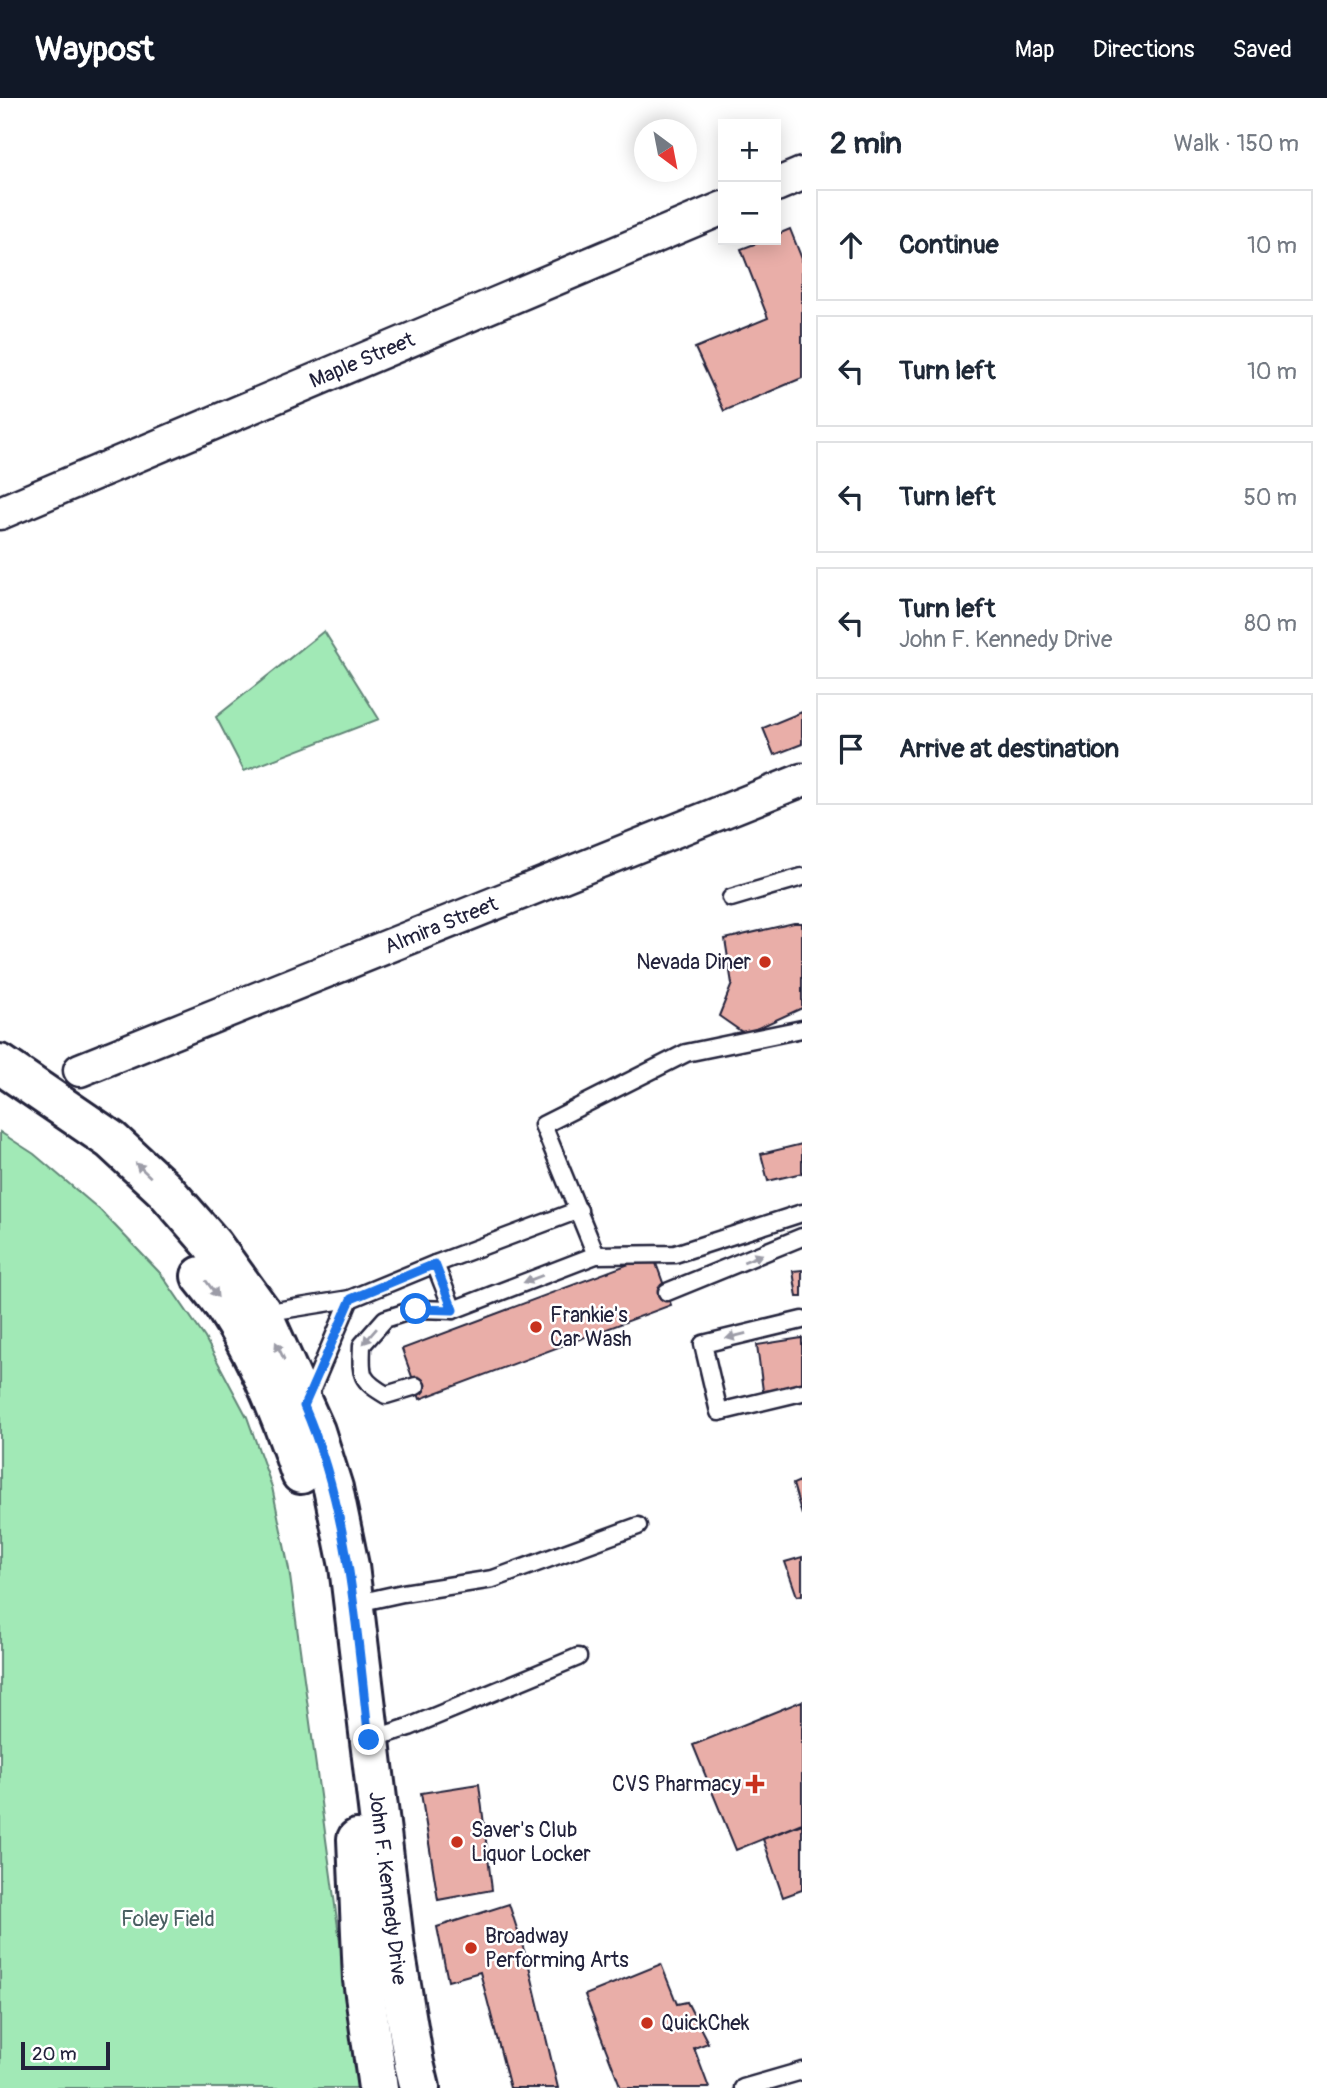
<!DOCTYPE html>
<html lang="en">
<head>
<meta charset="utf-8">
<style>
	body { margin:0; font-family:Pangolin,sans-serif; background:#f6f6f7; color:#1f2937 }
	.controls { position:absolute; right:21px; top:21px; display:grid; overflow:hidden; border-radius:0px; box-shadow:0 4px 18px #0003 }
	.controls button { width:63px; height:63px; display:grid; place-items:center; padding:0; border:0; border-bottom:2px solid #e0e1e3; background:#fff; color:#1f2937; font:35px sans-serif }
	.compass { position:absolute; left:634px; top:21px; width:63px; height:63px; border-radius:50%; background:#fff; box-shadow:0 4px 18px #0003; rotate:148deg }
	.scale { position:absolute; left:21px; bottom:18px; width:89px; box-sizing:border-box; padding-left:7px; border:4px solid #22223b; border-top:0; font-size:19px; line-height:24px; white-space:nowrap; color:#22223b; -webkit-text-stroke:5px #fff; paint-order:stroke }
	.stop { position:absolute; width:21px; height:21px; margin:-16px; border:5px solid #1a73e8; border-radius:50%; background:#fff }
	.stop.end { background:#1a73e8; border-color:#fff; box-shadow:0 2px 7px #0008 }
	.list { margin:0; padding:0; list-style:none }
	h2 { display:flex; justify-content:space-between; align-items:center; height:91px; margin:0; padding:0 28px; font-size:30px }
	h2 small { font-size:23px; font-weight:400; color:#747a83 }
	.list li { display:grid; grid-template-columns:46px 1fr auto; gap:21px; align-items:center; box-sizing:border-box; height:112px; margin:0 14px 14px; padding:0 14px; border:2px solid #e0e1e3; border-radius:0px }
	.list b { display:block; font-size:26px; white-space:nowrap }
	.list p { margin:0; font-size:23px; white-space:nowrap; color:#747a83 }
	.list em { font-size:23px; font-style:normal; color:#747a83 }
	.icon { flex:none; width:38px; height:38px; fill:none; stroke:currentColor; stroke-width:2; stroke-linecap:round; stroke-linejoin:round }
	.map { position:relative; flex:none; width:802px; height:1990px; overflow:hidden }
	header { display:flex; align-items:center; gap:42px; box-sizing:border-box; height:98px; padding:0 35px; background:#111827; color:#fff }
	header strong { font-size:33px }
	nav { display:flex; gap:38px; margin-inline-start:auto; font-size:24px }
	main { display:flex }
	aside { flex:1; background:#fff }
	.map>svg:first-child { display:block }
</style>
</head>
<body>
<header>
<strong>Waypost</strong>
<nav><a>Map</a><a>Directions</a><a>Saved</a></nav>
</header>
<main>
<div class="map">
<svg width="802" height="1990" viewBox="0 0 802 1990">
	<rect width="100%" height="100%" fill="#fff"/>
	<filter id="ink" filterUnits="userSpaceOnUse"><feTurbulence type="fractalNoise" baseFrequency=".0143" numOctaves="2"/><feDisplacementMap in="SourceGraphic" scale="14" xChannelSelector="R" yChannelSelector="G"/><feConvolveMatrix kernelMatrix="1 2 1 2 8 2 1 2 1" color-interpolation-filters="sRGB"/></filter>
	<g filter="url(#ink)">
		<!-- green -->
		<g fill="#a1e9b6" stroke="#628678" stroke-width="2">
			<path d="M324 533 379 621 244 673 216 619Z"/>
			<path d="M0 1034 34 1056 100 1112 161 1176 205 1240 247 1319 272 1389 289 1471 360 1990H0Z"/>
		</g>
		<!-- building -->
		<g fill="#e9aea8" stroke="#22223b" stroke-width="2">
			<path d="M790 131 802 161V280L724 313 695 250 768 220 741 151 765 142H776V137Z"/>
			<path d="M802 614V646L774 657 763 630Z"/>
			<path d="M794 825H802V910L745 936 719 918 732 886 725 841Z"/>
			<path d="M802 1046V1075L768 1083 761 1056Z"/>
			<path d="M653 1157 671 1207 420 1301 402 1251Z"/>
			<path d="M802 1172V1199H797L793 1173Z"/>
			<path d="M802 1240V1289L763 1293 757 1247Z"/>
			<path d="M802 1382V1417L793 1386Z"/>
			<path d="M802 1459V1497L797 1498 785 1464Z"/>
			<path d="M802 1603V1725L736 1752 693 1647Z"/>
			<path d="M479 1686 492 1792 438 1802 421 1695Z"/>
			<path d="M802 1726V1792L783 1799 763 1741Z"/>
			<path d="M509 1806 529 1868 558 1990H510L480 1874 448 1883 437 1829Z"/>
			<path d="M661 1866 677 1906 687 1904 708 1945 694 1950 709 1990H621L585 1897Z"/>
		</g>
		<g fill="none" stroke-linecap="round" stroke-linejoin="round">
			<defs>
				<g id="service">
					<path d="M731 800 802 779"/>
					<path d="M596 1157 543 1027 686 955 802 931"/>
					<path d="M435 1166 453 1212"/>
					<path d="M667 1194 802 1139"/>
					<path d="M263 1215 350 1201 435 1166 579 1112"/>
					<path d="M802 1222 703 1246 719 1314 802 1294"/>
					<path d="M416 1288 386 1297C359 1281 361 1277 362 1247L385 1221 416 1211 453 1212 596 1157 675 1156 802 1115"/>
					<path d="M306 1305 350 1201"/>
					<path d="M353 1506 403 1495 493 1481 638 1428"/>
					<path d="M369 1642 409 1629 578 1559"/>
					<path d="M743 1990 802 1973"/>
				</g>
				<g id="minor">
					<path d="M776 87 802 76"/>
					<path d="M0 415 723 110"/>
					<path d="M80 972 802 682"/>
				</g>
				<g id="secondary">
					<path d="M0 966 111 1042 165 1092 212 1146 262 1215 315 1333 333 1390 349 1468 395 1851 414 1965 420 1990"/>
					<path d="M201 1178C211 1191 222 1203 230 1217 259 1262 284 1325 301 1376"/>
					<path d="M357 1741 363 1882 378 1990"/>
				</g>
			</defs>
			<!-- service casing -->
			<use href="#service" stroke="#22223b" stroke-width="21"/>
			<!-- minor casing -->
			<use href="#minor" stroke="#22223b" stroke-width="37"/>
			<!-- secondary casing -->
			<use href="#secondary" stroke="#22223b" stroke-width="44"/>
			<!-- service -->
			<use href="#service" stroke="#fff" stroke-width="16"/>
			<!-- minor -->
			<use href="#minor" stroke="#fff" stroke-width="32"/>
			<!-- secondary -->
			<use href="#secondary" stroke="#fff" stroke-width="38"/>
		</g>
		<!-- one-way arrows -->
		<defs><path id="oneway-solid" d="M-6-.8H1V-3.2L6.5 0L1 3.2V.8H-6Z" transform="scale(1.75)"/></defs>
		<g fill="#9c9ca7">
			<use href="#oneway-solid" transform="translate(143 1072) rotate(-137)"/>
			<use href="#oneway-solid" transform="translate(753 1160) rotate(-22)"/>
			<use href="#oneway-solid" transform="translate(533 1181) rotate(159)"/>
			<use href="#oneway-solid" transform="translate(212 1191) rotate(54)"/>
			<use href="#oneway-solid" transform="translate(370 1238) rotate(131)"/>
			<use href="#oneway-solid" transform="translate(736 1238) rotate(166)"/>
			<use href="#oneway-solid" transform="translate(280 1253) rotate(-116)"/>
		</g>
	</g>
	<g fill="none" stroke-linecap="round" stroke-linejoin="round" filter="url(#ink)">
		<!-- route -->
		<path stroke="#1a73e8" stroke-width="9" d="M369 1642C356 1529 350 1413 304 1308L351 1201 435 1166 453 1212 416 1211"/>
	</g>
	<!-- markers -->
	<g fill="#c8321e" stroke="#fff" stroke-width="2.5">
		<circle cx="765" cy="864" r="7"/>
		<circle cx="536" cy="1229" r="7"/>
		<path d="M751.5 1675.5h7v7h7v7h-7v7h-7v-7h-7v-7h7z"/>
		<circle cx="457" cy="1744" r="7"/>
		<circle cx="471" cy="1850" r="7"/>
		<circle cx="647" cy="1925" r="7"/>
	</g>
	<g text-anchor="middle" stroke-width="5" stroke-linejoin="round" paint-order="stroke">
		<!-- street labels -->
		<g font-size="21" fill="#22223b" stroke="#fff">
			<text transform="translate(362 262) rotate(-23)" y="7">Maple Street</text>
			<text transform="translate(441 827) rotate(-22)" y="7">Almira Street</text>
			<text transform="translate(388 1790) rotate(83)" y="7">John F. Kennedy Drive</text>
		</g>
		<!-- poi labels -->
		<g font-size="21" fill="#22223b" stroke="#fff" text-anchor="start">
			<text x="751" y="871" text-anchor="end">Nevada Diner</text>
			<text x="550" y="1224">Frankie's<tspan x="550" dy="24">Car Wash</tspan></text>
			<text x="741" y="1693" text-anchor="end">CVS Pharmacy</text>
			<text x="471" y="1739">Saver's Club<tspan x="471" dy="24">Liquor Locker</tspan></text>
			<text x="485" y="1845">Broadway<tspan x="485" dy="24">Performing Arts</tspan></text>
			<text x="661" y="1932">QuickChek</text>
		</g>
		<!-- park labels -->
		<g font-size="21" fill="#485e60" stroke="#fff">
			<text x="168" y="1828">Foley Field</text>
		</g>
	</g>
</svg>
<div class="controls">
<button>+</button>
<button>−</button>
</div>
<svg class="compass" viewBox="-18 -18 36 36"><path d="M0-13l5 13h-10z" fill="#e53935"/><path d="M0 13l5-13h-10z" fill="#747a83"/></svg>
<div class="scale">20 m</div>
<div class="stop" style="left:416px;top:1211px"></div>
<div class="stop end" style="left:369px;top:1642px"></div>
</div>
<aside>
<h2>2 min<small>Walk · 150 m</small></h2>
<ul class="list">
<li><svg class="icon" aria-label="ahead" viewBox="0 0 24 24"><path d="M12 20V5M6 11l6-6 6 6"/></svg><div><b>Continue</b></div><em>10 m</em></li>
<li><svg class="icon" aria-label="left" viewBox="0 0 24 24"><path d="M17 20v-9H6M10 6l-5 5 5 5"/></svg><div><b>Turn left</b></div><em>10 m</em></li>
<li><svg class="icon" aria-label="left" viewBox="0 0 24 24"><path d="M17 20v-9H6M10 6l-5 5 5 5"/></svg><div><b>Turn left</b></div><em>50 m</em></li>
<li><svg class="icon" aria-label="left" viewBox="0 0 24 24"><path d="M17 20v-9H6M10 6l-5 5 5 5"/></svg><div><b>Turn left</b><p>John F. Kennedy Drive</p></div><em>80 m</em></li>
<li><svg class="icon" aria-label="arrive" viewBox="0 0 24 24"><path d="M6 21V4h12l-3 4 3 4H6"/></svg><div><b>Arrive at destination</b></div></li>
</ul>
</aside>
</main>
</body>
</html>
